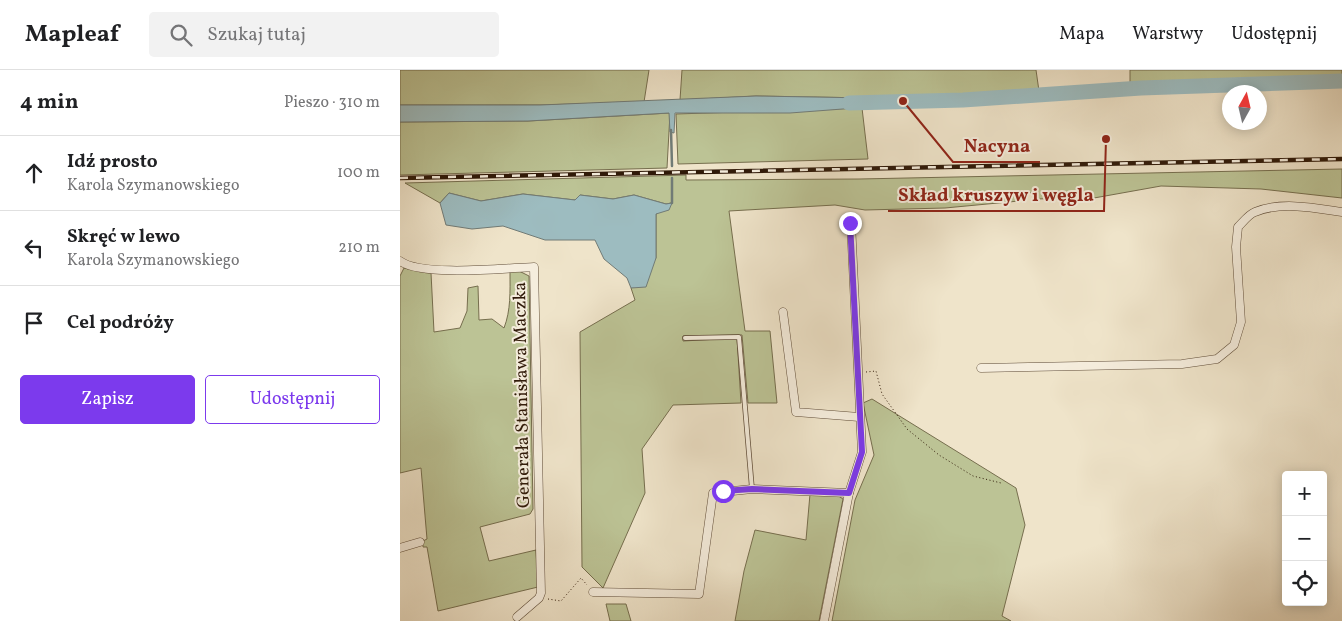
<!DOCTYPE html>
<html lang="pl">
<head>
<meta charset="utf-8">
<style>
	body { margin:0; font-family:Vollkorn,serif; background:#f2f2f2; color:#202124 }
	.controls { position:absolute; right:15px; bottom:15px; display:grid; overflow:hidden; border-radius:5px; box-shadow:0 2px 12px #0003 }
	.controls button { width:45px; height:45px; display:grid; place-items:center; padding:0; border:0; border-bottom:1px solid #e0e0e0; background:#fff; color:#202124; font:25px sans-serif }
	.compass { position:absolute; left:822px; top:15px; width:45px; height:45px; border-radius:50%; background:#fff; box-shadow:0 2px 12px #0003; rotate:8deg }
	.stop { position:absolute; width:15px; height:15px; margin:-11px; border:4px solid #7c3aed; border-radius:50%; background:#fff }
	.stop.end { background:#7c3aed; border-color:#fff; box-shadow:0 1px 5px #0008 }
	.list { margin:0; padding:0; list-style:none }
	h2 { display:flex; justify-content:space-between; align-items:center; height:65px; margin:0; padding:0 20px; font-size:21px }
	h2 small { font-size:16px; font-weight:400; color:#757577 }
	.list li { display:grid; grid-template-columns:32px 1fr auto; gap:15px; align-items:center; box-sizing:border-box; height:75px; padding:0 20px; border-top:1px solid #e0e0e0 }
	.list b { display:block; font-size:19px; white-space:nowrap }
	.list p { margin:0; font-size:16px; white-space:nowrap; color:#757577 }
	.list em { font-size:16px; font-style:normal; color:#757577 }
	.actions { display:flex; gap:10px; padding:15px 20px }
	.actions a { flex:1; padding:11px 0; border:1px solid #7c3aed; border-radius:5px; text-align:center; font-size:18px; color:#7c3aed }
	.actions .main { background:#7c3aed; color:#fff }
	.icon { flex:none; width:28px; height:28px; fill:none; stroke:currentColor; stroke-width:2; stroke-linecap:round; stroke-linejoin:round }
	.map { position:relative; flex:none; width:942px; height:551px; overflow:hidden }
	header { display:flex; align-items:center; gap:30px; box-sizing:border-box; height:70px; padding:0 25px; background:#fff; border-bottom:1px solid #e0e0e0 }
	header strong { font-size:24px }
	nav { display:flex; gap:28px; margin-inline-start:auto; font-size:18px }
	.search { width:350px; height:45px; background:#f2f2f2; display:flex; align-items:center; gap:12px; box-sizing:border-box; padding:0 18px; border-radius:5px; color:#757577; font-size:19px }
	main { display:flex }
	aside { flex:1; background:#fff }
	.map>svg:first-child { display:block }
</style>
</head>
<body>
<header>
<strong>Mapleaf</strong>
<div class="search"><svg class="icon" aria-label="search" viewBox="0 0 24 24"><circle cx="10" cy="10" r="6"/><path d="M15 15l6 6"/></svg>Szukaj tutaj</div>
<nav><a>Mapa</a><a>Warstwy</a><a>Udostępnij</a></nav>
</header>
<main>
<aside>
<h2>4 min<small>Pieszo · 310 m</small></h2>
<ul class="list">
<li><svg class="icon" aria-label="ahead" viewBox="0 0 24 24"><path d="M12 20V5M6 11l6-6 6 6"/></svg><div><b>Idź prosto</b><p>Karola Szymanowskiego</p></div><em>100 m</em></li>
<li><svg class="icon" aria-label="left" viewBox="0 0 24 24"><path d="M17 20v-9H6M10 6l-5 5 5 5"/></svg><div><b>Skręć w lewo</b><p>Karola Szymanowskiego</p></div><em>210 m</em></li>
<li><svg class="icon" aria-label="arrive" viewBox="0 0 24 24"><path d="M6 21V4h12l-3 4 3 4H6"/></svg><div><b>Cel podróży</b></div></li>
</ul>
<div class="actions"><a class="main">Zapisz</a><a>Udostępnij</a></div>
</aside>
<div class="map">
<svg width="942" height="551" viewBox="0 0 942 551">
	<rect width="100%" height="100%" fill="#efe4ca"/>
	<filter id="stains"><feTurbulence type="fractalNoise" baseFrequency=".004" numOctaves="4"/><feColorMatrix values="0 0 0 0 .2 0 0 0 0 .09 0 0 0 0 .02 0 0 0 .5 -.17"/></filter>
	<radialGradient id="worn" r=".72"><stop offset=".6" stop-color="#630" stop-opacity="0"/><stop offset="1" stop-color="#630" stop-opacity=".3"/></radialGradient>
	<!-- green -->
	<g fill="#bcc395" stroke="#766e4e">
		<path d="M0 0H249L244 32 140 35H0Z"/>
		<path d="M282 0H636L639 21 469 28 356 26 280 30Z"/>
		<path d="M730 0H942V7L854 8 730 15Z"/>
		<path d="M462 38 468 89 278 94 276 44Z"/>
		<path d="M270 43 267 98 0 105V52L128 51Z"/>
		<path d="M942 99V128L861 119 761 116 694 128 633 129 634 123 620 122 619 131 545 138 465 140 435 135 329 141 345 261H370L377 333H348L342 265 283 266V271L337 268 341 333 273 335 242 379 245 423 203 518 182 497 180 262 235 230 231 218 234 217 256 188V144L271 133 266 134 234 125 213 129 180 125 175 130 123 124 81 131 49 123 40 133 5 113 286 105V110L459 109Z"/>
		<path d="M4 198 31 203 34 262 60 258 67 241 68 218 78 216 79 250 92 249 104 258C111 240 110 221 110 202L119 201 129 206 133 439 130 444 80 457 89 491 136 480 138 517 38 541 27 477H23V471L27 469 21 398 0 403V206Z"/>
		<path d="M472 329 616 418 625 455 602 546 611 551H432L455 430 474 385 463 333Z"/>
		<path d="M410 424 437 425 443 429 419 551H335L344 501 355 460 406 470Z"/>
		<path d="M206 534H226L231 551H210Z"/>
	</g>
	<!-- water -->
	<g fill="#9dbcc0" stroke="#717b76">
		<path d="M356 26 469 28V37L390 43H275L274 63 270 62 269 43 128 51 0 52V35H140Z"/>
		<path d="M49 123 81 131 123 124 175 130 180 125 213 129 234 125 266 134 272 133 269 140 256 144V188L246 217 231 218 227 208 204 189 195 170H145L103 156 72 159 46 155 40 133Z"/>
	</g>
	<g fill="none" stroke-linecap="round" stroke-linejoin="round">
		<!-- stream -->
		<g stroke="#717b76" stroke-width="2.5">
			<path d="M271 60 272 96"/>
			<path d="M272 108V133"/>
		</g>
		<!-- river -->
		<path stroke="#9dbcc0" stroke-width="15" d="M449 33 563 30 741 18 942 11"/>
		<defs>
			<path id="lane" d="M285 268 339 267 352 419"/>
			<g id="street">
				<path d="M0 191C21 207 106 198 134 197L141 523 139 528 117 547"/>
				<path d="M383 242 396 342 459 347"/>
				<path d="M581 298 782 294 817 289 834 275 841 252 836 177 838 157C843 152 849 144 855 142 881 131 915 138 942 142"/>
				<path d="M0 478 20 472"/>
				<path d="M193 522 299 524 313 423 352 419 449 423"/>
				<path d="M424 551 449 423 462 382 451 153"/>
			</g>
		</defs>
		<!-- lane casing -->
		<use href="#lane" stroke="#5f4c38" stroke-width="5.5"/>
		<!-- street casing -->
		<use href="#street" stroke="#5f4c38" stroke-width="9"/>
		<!-- path -->
		<g stroke="#2f1908" stroke-width="1" stroke-dasharray="1 2.5" stroke-linecap="butt">
			<path d="M466 302 476 301 482 324 507 359 539 385 573 406 601 413"/>
			<path d="M148 529 161 531 181 508 187 515"/>
		</g>
		<!-- lane -->
		<use href="#lane" stroke="#f5eddd" stroke-width="4"/>
		<!-- street -->
		<use href="#street" stroke="#f5eddd" stroke-width="8"/>
		<defs>
			<path id="rail" d="M0 108 942 89"/>
		</defs>
		<!-- rail casing -->
		<use href="#rail" stroke="#2f1908" stroke-width="4.5"/>
		<!-- rail -->
		<use href="#rail" stroke="#f5eddd" stroke-width="2.5" stroke-dasharray="8" stroke-linecap="butt"/>
	</g>
	<g fill="none" stroke-linecap="round" stroke-linejoin="round">
		<!-- route -->
		<path stroke="#7c3aed" stroke-width="6" d="M323 421 352 419 449 423 462 382 450 153"/>
	</g>
	<g text-anchor="middle" stroke-width="4" stroke-linejoin="round" paint-order="stroke">
		<!-- street labels -->
		<g font-size="18" fill="#2f1908" stroke="#f5eddd">
			<text transform="translate(121 325) rotate(-91)" y="6">Generała Stanisława Maczka</text>
		</g>
	</g>
	<!-- callouts -->
	<path fill="none" stroke="#8f2418" stroke-width="2" d="M503 31L553 92H640M706 69L704 141H488"/>
	<g fill="#8f2418" stroke="#f5eddd" stroke-width="2">
		<circle cx="503" cy="31" r="5"/>
		<circle cx="706" cy="69" r="5"/>
	</g>
	<g font-size="19" text-anchor="middle" font-weight="bold" fill="#8f2418" stroke="#f5eddd" stroke-width="4" stroke-linejoin="round" paint-order="stroke">
		<text x="597" y="82">Nacyna</text>
		<text x="596" y="131">Skład kruszyw i węgla</text>
	</g>
	<rect width="100%" height="100%" filter="url(#stains)"/>
	<rect width="100%" height="100%" fill="url(#worn)"/>
</svg>
<div class="controls">
<button>+</button>
<button>−</button>
<button><svg class="icon" aria-label="locate" viewBox="0 0 24 24"><circle cx="12" cy="12" r="6"/><path d="M12 2v4M12 18v4M2 12h4M18 12h4"/></svg></button>
</div>
<svg class="compass" viewBox="-18 -18 36 36"><path d="M0-13l5 13h-10z" fill="#e53935"/><path d="M0 13l5-13h-10z" fill="#757577"/></svg>
<div class="stop" style="left:323px;top:421px"></div>
<div class="stop end" style="left:450px;top:153px"></div>
</div>
</main>
</body>
</html>
